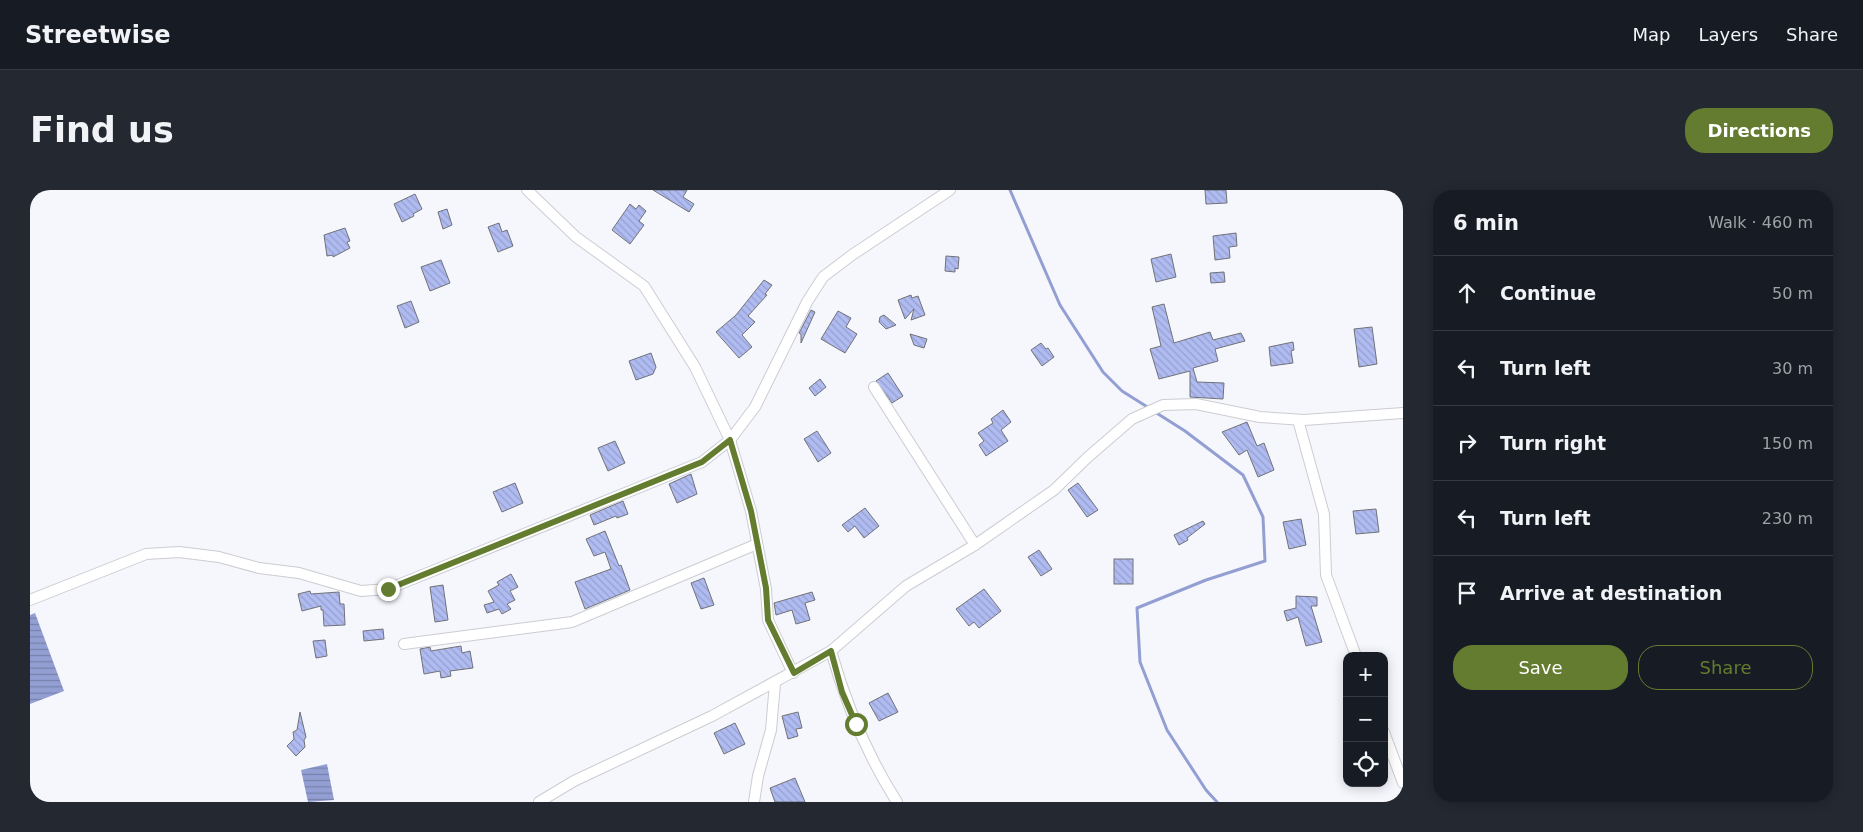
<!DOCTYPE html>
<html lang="en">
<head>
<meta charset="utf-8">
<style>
	body { margin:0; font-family:"DejaVu Sans",sans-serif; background:#242831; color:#f1f3f6 }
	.controls { position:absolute; right:15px; bottom:15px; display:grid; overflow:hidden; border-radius:10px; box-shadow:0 2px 12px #0003 }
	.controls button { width:45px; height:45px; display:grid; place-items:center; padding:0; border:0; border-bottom:1px solid #363941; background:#171b24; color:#f1f3f6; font:25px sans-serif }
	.stop { position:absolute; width:15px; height:15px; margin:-11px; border:4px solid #647c2f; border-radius:50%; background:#fff }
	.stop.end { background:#647c2f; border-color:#fff; box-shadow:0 1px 5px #0008 }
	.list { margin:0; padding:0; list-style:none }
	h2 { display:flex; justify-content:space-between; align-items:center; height:65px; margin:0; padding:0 20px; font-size:21px }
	h2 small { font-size:16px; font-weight:400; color:#9ea1a6 }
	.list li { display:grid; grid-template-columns:32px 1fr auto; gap:15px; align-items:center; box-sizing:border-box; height:75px; padding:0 20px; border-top:1px solid #363941 }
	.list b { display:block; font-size:19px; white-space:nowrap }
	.list em { font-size:16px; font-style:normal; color:#9ea1a6 }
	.actions { display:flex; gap:10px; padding:15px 20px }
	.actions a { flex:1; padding:11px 0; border:1px solid #647c2f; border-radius:20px; text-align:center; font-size:18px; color:#647c2f }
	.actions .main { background:#647c2f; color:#fff }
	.icon { flex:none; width:28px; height:28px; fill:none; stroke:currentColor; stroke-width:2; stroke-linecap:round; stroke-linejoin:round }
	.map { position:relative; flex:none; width:1373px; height:612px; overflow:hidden; border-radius:20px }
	header { display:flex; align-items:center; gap:30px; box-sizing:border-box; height:70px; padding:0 25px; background:#171b24; border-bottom:1px solid #363941 }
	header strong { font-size:24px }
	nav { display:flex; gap:28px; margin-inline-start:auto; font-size:18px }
	.intro { display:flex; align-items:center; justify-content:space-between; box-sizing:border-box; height:120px; padding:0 30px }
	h1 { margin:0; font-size:35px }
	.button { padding:12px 22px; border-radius:20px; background:#647c2f; color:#fff; font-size:18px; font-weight:700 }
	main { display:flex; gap:30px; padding:0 30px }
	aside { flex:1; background:#171b24; border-radius:20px; box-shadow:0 2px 12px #0003 }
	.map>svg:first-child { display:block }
</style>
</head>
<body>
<header>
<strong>Streetwise</strong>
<nav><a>Map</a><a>Layers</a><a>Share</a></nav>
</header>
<div class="intro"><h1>Find us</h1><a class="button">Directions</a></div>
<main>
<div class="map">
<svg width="1373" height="612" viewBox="0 0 1373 612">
	<defs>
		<pattern id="water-rules" width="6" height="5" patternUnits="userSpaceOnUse" patternTransform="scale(1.25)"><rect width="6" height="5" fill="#939fd3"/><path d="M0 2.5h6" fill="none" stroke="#7781ab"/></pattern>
		<pattern id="building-back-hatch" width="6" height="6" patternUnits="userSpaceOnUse" patternTransform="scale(1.25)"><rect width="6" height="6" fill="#afbbf1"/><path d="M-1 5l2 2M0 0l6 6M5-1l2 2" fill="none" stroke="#96a0ce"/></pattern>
	</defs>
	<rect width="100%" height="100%" fill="#f6f7fd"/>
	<!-- water -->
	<g fill="url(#water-rules)">
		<path d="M5 423 34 501 0 514V425Z"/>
		<path d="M297 574 304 610 278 612 271 580Z"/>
	</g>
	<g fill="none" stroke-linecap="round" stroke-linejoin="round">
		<!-- stream -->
		<g stroke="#939fd3" stroke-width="3">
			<path d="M980 0 1030 115 1073 182 1092 201 1119 218"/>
			<path d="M1125 222 1155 241 1213 285 1233 327 1235 371 1176 390 1107 418 1110 472 1137 540 1176 600 1187 612"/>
		</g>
	</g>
	<!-- building -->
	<g fill="url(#building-back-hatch)" stroke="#717277">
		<path d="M623 0H657L653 7 664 14 659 22Z"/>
		<path d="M1175 0H1196L1197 13 1176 14Z"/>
		<path d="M385 4 392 19 383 24 384 26 372 32 364 14Z"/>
		<path d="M600 14 606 19 609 15 616 21 609 31 614 35 600 54 582 40Z"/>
		<path d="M417 19 422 35 413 39 408 22Z"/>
		<path d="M469 33 472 42 477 40 483 56 468 62 458 37Z"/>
		<path d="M315 38 320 51 317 52 320 58 303 67V65L297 66 294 45Z"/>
		<path d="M1206 43 1207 56 1199 57 1200 68 1185 70 1183 46Z"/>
		<path d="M1141 64 1146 87 1126 92 1121 69Z"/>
		<path d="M916 66 929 67 928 79 925 78V82L915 81Z"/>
		<path d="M411 70 420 93 400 101 391 77Z"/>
		<path d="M1194 82 1195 92 1181 93 1180 83Z"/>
		<path d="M734 90 742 95 735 104 737 105 718 126 725 132 712 145 722 157 709 168 686 142 706 125Z"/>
		<path d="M881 105 882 108 888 106 895 125 881 130 884 119 875 129 868 110Z"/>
		<path d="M381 111 389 132 375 138 367 116Z"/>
		<path d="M1134 114 1144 153 1180 142 1183 150 1211 143 1215 151 1185 159 1188 171 1163 178 1167 192 1194 193 1193 209 1160 207V181L1129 189 1120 159 1131 156 1122 117Z"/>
		<path d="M781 120 785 122 771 153V144L769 143Z"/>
		<path d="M808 121 821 128 816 137 827 144 815 163 791 149Z"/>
		<path d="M854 125 866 135 856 139 849 132 850 127Z"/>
		<path d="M1342 137 1347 174 1329 177 1324 139Z"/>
		<path d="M880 144 897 149 894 158 884 155Z"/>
		<path d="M1263 152 1264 160 1261 161 1263 173 1241 176 1239 157Z"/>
		<path d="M1011 153 1016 159 1018 158 1024 167 1012 176 1001 160Z"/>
		<path d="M621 163 626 177 623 184 606 190 599 171Z"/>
		<path d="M858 183 873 206 862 213 846 191Z"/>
		<path d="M790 189 796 197 785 206 779 198Z"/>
		<path d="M973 220 981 232 971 240 978 251 956 266 949 255 954 251 948 243 963 233 961 229Z"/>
		<path d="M1217 232 1227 256 1234 253 1244 280 1228 287 1217 260 1209 265 1192 242Z"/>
		<path d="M787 241 801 263 788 272 774 249Z"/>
		<path d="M585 251 595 273 578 281 568 258Z"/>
		<path d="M661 284 667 304 647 313 639 294Z"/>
		<path d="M485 293 493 313 472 322 463 302Z"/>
		<path d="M1048 293 1068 320 1057 327 1038 300Z"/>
		<path d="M593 311 598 324 587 328 586 326 564 335 560 325Z"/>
		<path d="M835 318 849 336 834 348 825 336 818 342 812 335Z"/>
		<path d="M1346 319 1349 342 1326 344 1323 321Z"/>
		<path d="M1271 329 1276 355 1259 359 1253 332Z"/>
		<path d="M1173 331 1175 334 1157 348 1158 350 1149 355 1144 345Z"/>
		<path d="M575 341 589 376 591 375 600 400 555 419 545 392 581 379 575 362 564 366 556 349Z"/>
		<path d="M1009 360 1022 379 1011 386 998 367Z"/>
		<rect x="1084" y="369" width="19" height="25"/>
		<path d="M481 384 488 397 480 401 485 410 477 414 481 419 472 424 469 419 457 423 454 415 464 412 458 401 469 395 467 392Z"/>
		<path d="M674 388 684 415 671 419 661 393Z"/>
		<path d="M413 395 418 430 405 432 400 397Z"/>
		<path d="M954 399 971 421 949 438 944 432 939 436 926 419Z"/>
		<path d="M280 401 281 404 309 402 310 414H314L315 435 294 436 293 420H291V416L272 421 268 404Z"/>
		<path d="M782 402 785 410 775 413 780 430 766 434 762 420 746 425 744 413Z"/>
		<path d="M1266 406 1287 407V416H1281L1292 452 1276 456 1268 427 1257 431 1254 421 1266 418Z"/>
		<path d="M353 439 354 449 334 451 333 441Z"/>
		<path d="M295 450 297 466 286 468 283 451Z"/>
		<path d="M431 456 432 463 440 461 443 478 420 481 421 486 411 488 410 481 394 484 390 459 400 457 401 461Z"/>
		<path d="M858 503 868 522 849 531 839 513Z"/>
		<path d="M270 522 276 547 274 550 275 557 266 566 257 556 264 549 263 542 267 540Z"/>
		<path d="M768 522 772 538 766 539 768 546 758 549 752 526Z"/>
		<path d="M705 533 715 554 694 564 684 543Z"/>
		<path d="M765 588 775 612H745L740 598Z"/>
	</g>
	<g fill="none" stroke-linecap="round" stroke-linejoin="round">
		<defs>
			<g id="street">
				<path d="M497 0 546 47 614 96 665 177 700 250 721 321 736 399 738 430 763 483"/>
				<path d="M844 197 945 355"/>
				<path d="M1268 230 1294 324 1296 385 1326 466"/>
				<path d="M0 410 116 364 149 362 189 367 229 378 269 383 331 401 358 399 672 272 700 250 725 217 777 112 793 87 822 65 920 0"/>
				<path d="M374 454 542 432 727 354"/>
				<path d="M801 461C816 514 837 565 867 612"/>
				<path d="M1354 542 1373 593"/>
				<path d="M509 612 544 591 682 526 801 461 876 396 945 355 1024 300 1058 267 1102 229 1133 215 1166 214 1230 227 1274 230 1373 223"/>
				<path d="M724 612 728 586 741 540 745 493"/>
			</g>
		</defs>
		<!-- street casing -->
		<use href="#street" stroke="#cbcdd2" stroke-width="12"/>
		<!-- street -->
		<use href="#street" stroke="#fff" stroke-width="10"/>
	</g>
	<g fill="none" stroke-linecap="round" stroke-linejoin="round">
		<!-- route -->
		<path stroke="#647c2f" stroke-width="6" d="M358 399 672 272 700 250 721 321 736 398 738 430 764 483 801 461 812 502 826 534"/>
	</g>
</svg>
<div class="controls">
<button>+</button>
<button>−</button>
<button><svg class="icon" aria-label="locate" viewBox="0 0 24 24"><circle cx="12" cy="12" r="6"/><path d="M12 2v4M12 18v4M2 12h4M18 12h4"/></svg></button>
</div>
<div class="stop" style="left:826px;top:534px"></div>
<div class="stop end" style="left:358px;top:399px"></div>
</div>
<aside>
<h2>6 min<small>Walk · 460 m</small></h2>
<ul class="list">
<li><svg class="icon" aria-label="ahead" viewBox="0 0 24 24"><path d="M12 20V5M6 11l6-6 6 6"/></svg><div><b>Continue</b></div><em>50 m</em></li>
<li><svg class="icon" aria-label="left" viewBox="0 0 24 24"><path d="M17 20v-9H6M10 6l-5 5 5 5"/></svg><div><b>Turn left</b></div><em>30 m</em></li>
<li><svg class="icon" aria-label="right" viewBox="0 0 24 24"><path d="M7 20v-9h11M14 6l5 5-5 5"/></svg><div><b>Turn right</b></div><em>150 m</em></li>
<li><svg class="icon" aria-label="left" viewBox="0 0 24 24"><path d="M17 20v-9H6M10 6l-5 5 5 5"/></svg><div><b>Turn left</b></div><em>230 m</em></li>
<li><svg class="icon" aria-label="arrive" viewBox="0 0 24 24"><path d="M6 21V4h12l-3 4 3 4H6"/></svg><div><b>Arrive at destination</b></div></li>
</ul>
<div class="actions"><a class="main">Save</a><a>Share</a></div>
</aside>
</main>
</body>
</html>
